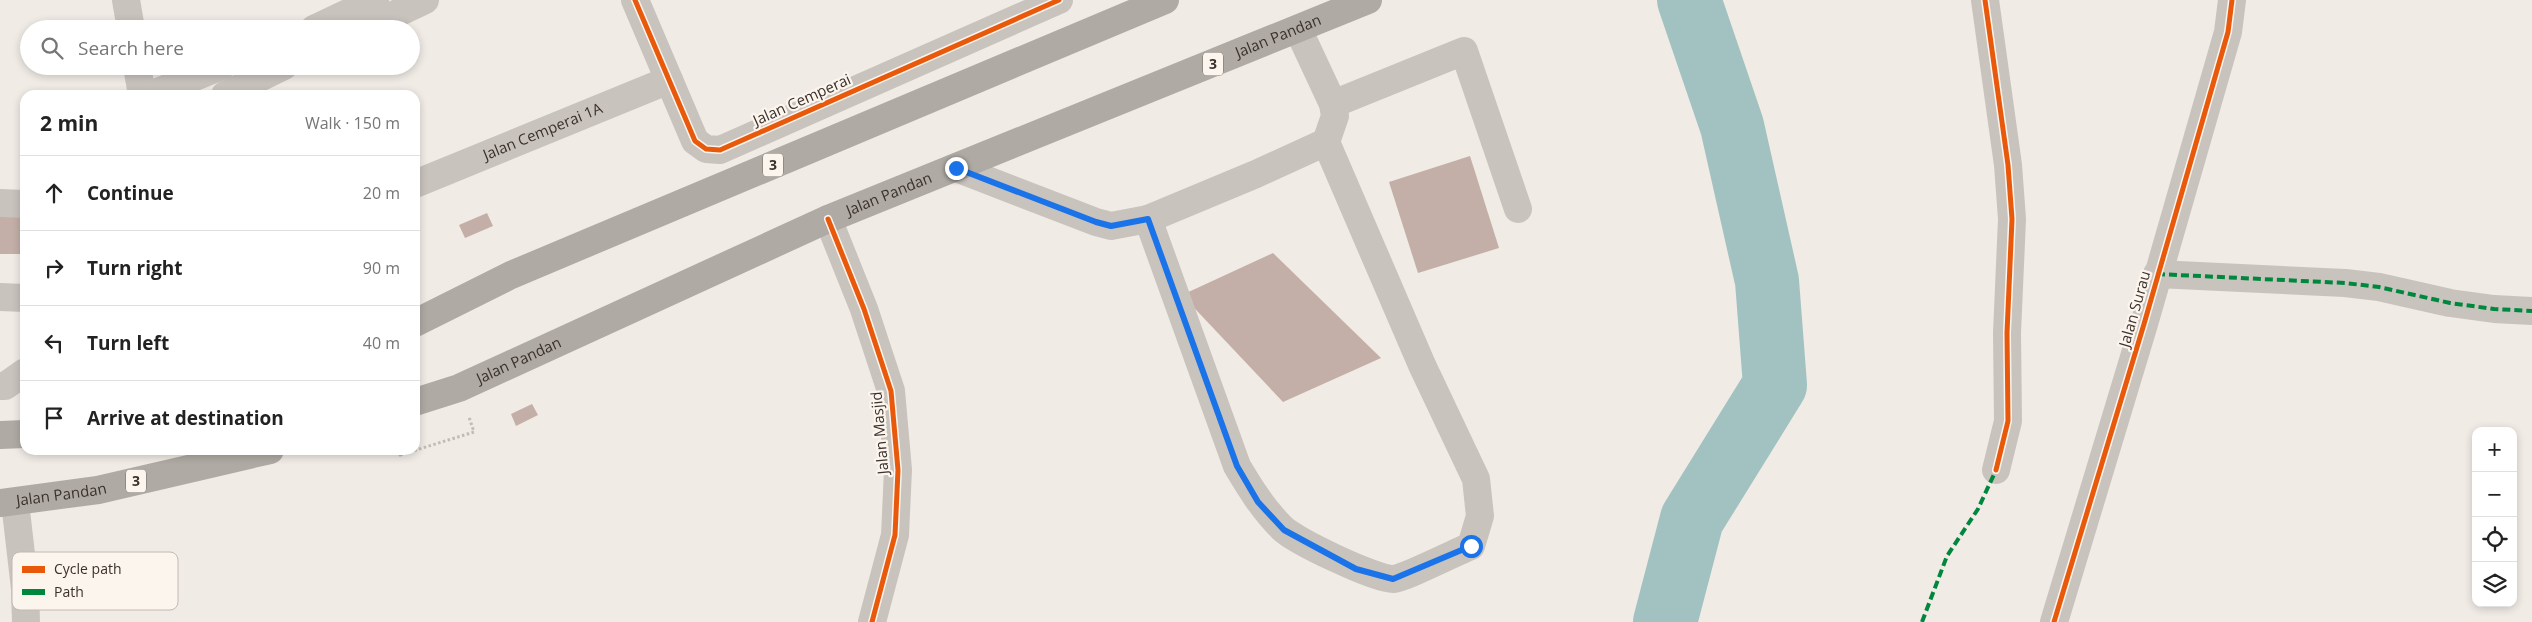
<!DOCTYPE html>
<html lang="en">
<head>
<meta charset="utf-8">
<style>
	body { margin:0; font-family:"Open Sans",sans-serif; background:#f6f6f6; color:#222 }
	.controls { position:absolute; right:15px; bottom:15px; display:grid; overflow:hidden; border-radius:10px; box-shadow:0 2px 8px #0003 }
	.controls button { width:45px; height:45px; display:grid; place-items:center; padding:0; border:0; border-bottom:1px solid #e0e0e0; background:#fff; color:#222; font:25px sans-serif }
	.stop { position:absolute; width:15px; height:15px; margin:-11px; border:4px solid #1a73e8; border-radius:50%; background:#fff }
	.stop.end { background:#1a73e8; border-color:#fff; box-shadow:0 1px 5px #0008 }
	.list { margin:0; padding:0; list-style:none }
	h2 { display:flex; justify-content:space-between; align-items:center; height:65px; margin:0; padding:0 20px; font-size:21px }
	h2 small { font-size:16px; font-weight:400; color:#767676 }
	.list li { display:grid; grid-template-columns:32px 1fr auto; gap:15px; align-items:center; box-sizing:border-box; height:75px; padding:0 20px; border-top:1px solid #e0e0e0 }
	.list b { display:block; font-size:19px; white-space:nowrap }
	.list em { font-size:16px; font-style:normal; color:#767676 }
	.icon { flex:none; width:28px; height:28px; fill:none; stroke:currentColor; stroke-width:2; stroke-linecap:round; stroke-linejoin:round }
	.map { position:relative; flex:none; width:2532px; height:622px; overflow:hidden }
	.search { position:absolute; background:#fff; box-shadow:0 2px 8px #0003; left:20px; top:20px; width:400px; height:55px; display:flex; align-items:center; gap:12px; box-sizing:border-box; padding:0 18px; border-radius:28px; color:#767676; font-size:19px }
	.panel { position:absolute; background:#fff; box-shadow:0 2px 8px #0003; left:20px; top:90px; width:400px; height:365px; border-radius:15px }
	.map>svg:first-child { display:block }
</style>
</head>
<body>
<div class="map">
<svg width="2532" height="622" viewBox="0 0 2532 622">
	<rect width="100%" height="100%" fill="#f0ebe5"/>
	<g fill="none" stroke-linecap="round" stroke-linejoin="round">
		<!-- river -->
		<path stroke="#a1c2c1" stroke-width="64" d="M1665 622 1692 519 1775 385 1767 281 1732 126 1689 0"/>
	</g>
	<!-- building -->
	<g fill="#c3afa7">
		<path d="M1470 156 1499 248 1418 273 1389 182Z"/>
		<path d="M0 208 25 209V254H0Z"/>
		<path d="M487 213 493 226 465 238 459 225Z"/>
		<path d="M1273 253 1381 358 1283 402 1182 295Z"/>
		<path d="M532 404 538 415 516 426 511 414Z"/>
	</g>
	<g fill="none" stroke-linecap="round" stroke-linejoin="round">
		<!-- path -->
		<g stroke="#c2bbb6" stroke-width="3" stroke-dasharray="2.5 2.5" stroke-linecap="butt">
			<path d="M415 280 418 286"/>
			<path d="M399 450 400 455 474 432 469 417"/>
		</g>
		<!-- minor -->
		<g stroke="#c9c3be" stroke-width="28">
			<path d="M126 0 131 29"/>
			<path d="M635 0 695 141 706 149 720 150 1059 0"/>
			<path d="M1985 0 2008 165 2012 219 2007 333 2008 421 1996 470"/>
			<path d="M314 29 375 0"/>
			<path d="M364 29 425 0"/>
			<path d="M137 66 142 95"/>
			<path d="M150 95 222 66"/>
			<path d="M225 95 284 66"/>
			<path d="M1333 104 1464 51 1518 209"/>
			<path d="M956 168 1096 222 1111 226 1148 219 1256 174 1326 142 1335 116 1333 104 1298 29"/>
			<path id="s1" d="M415 184 669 80"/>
			<path d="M0 203 25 204"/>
			<path d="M828 219 864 309 891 391 898 470 895 535 872 622"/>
			<path d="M1148 219 1237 466C1250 488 1263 509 1282 528 1295 541 1375 579 1393 579 1405 578 1456 552 1471 546L1480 516 1476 479 1422 365 1326 142"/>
			<path d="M2157 274 2345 283 2379 287 2450 303 2494 309 2532 311"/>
			<path d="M0 297 25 298"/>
			<path d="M0 386H5L25 372"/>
			<path d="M15 502 25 589 26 622"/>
			<path d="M2054 622 2144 324 2228 32 2232 0"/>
		</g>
		<!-- highway -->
		<g stroke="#afaaa4" stroke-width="28">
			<path d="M415 323 511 275 1165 0"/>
			<path id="s2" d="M415 402 459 388 828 219 1368 0"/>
			<path d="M0 435 25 434"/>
			<path id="s3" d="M0 503 98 490 270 450"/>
		</g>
		<!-- quiet -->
		<g stroke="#00873e" stroke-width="4" stroke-dasharray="8 4" stroke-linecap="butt">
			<path d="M2157 274 2345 283 2379 287 2450 303 2494 309 2532 311"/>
			<path d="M1922 622 1947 556 1978 509 1996 470"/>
		</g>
		<defs>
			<g id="cycleway">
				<path d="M635 0 695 141 706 149 720 150 1059 0"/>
				<path d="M1985 0 2008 165 2012 219 2007 333 2008 421 1996 470"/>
				<path d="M828 219 864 309 891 391 898 470 895 535 872 622"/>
				<path d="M2054 622 2144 324 2228 32 2232 0"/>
			</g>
		</defs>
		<!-- cycleway casing -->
		<use href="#cycleway" stroke="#fbf5ee" stroke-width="8"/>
		<!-- cycleway -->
		<use href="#cycleway" stroke="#e8590c" stroke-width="5"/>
	</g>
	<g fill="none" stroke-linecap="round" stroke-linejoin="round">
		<!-- route -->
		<path stroke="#1a73e8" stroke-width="6" d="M956 168 1096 222 1111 226 1148 219 1237 466 1258 502 1284 530 1356 569 1393 579 1471 546"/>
	</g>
	<g text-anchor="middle" stroke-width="4.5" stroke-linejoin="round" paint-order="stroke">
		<!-- shield labels -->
		<g fill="#fbf5ee" stroke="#756b66" stroke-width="1">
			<rect x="1203" y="52.5" width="20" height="23" rx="4"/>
			<rect x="763" y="153.5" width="20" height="23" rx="4"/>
			<rect x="126" y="469.5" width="20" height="23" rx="4"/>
		</g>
		<g font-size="14" font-weight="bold" fill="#3b302b">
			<text x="1213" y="69">3</text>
			<text x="773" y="170">3</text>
			<text x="136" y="486">3</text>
		</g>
		<!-- street labels -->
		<g font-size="15" fill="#3b302b" stroke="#fbf5ee">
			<text dy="5" stroke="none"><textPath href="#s2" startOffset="938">Jalan Pandan</textPath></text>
			<text transform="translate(802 100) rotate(-24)" y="5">Jalan Cemperai</text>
			<text dy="5" stroke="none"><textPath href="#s1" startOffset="138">Jalan Cemperai 1A</textPath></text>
			<text dy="5" stroke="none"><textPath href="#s2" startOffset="518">Jalan Pandan</textPath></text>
			<text transform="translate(2135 309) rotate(-74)" y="5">Jalan Surau</text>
			<text dy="5" stroke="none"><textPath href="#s2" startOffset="112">Jalan Pandan</textPath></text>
			<text transform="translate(880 433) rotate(-95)" y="5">Jalan Masjid</text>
			<text dy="5" stroke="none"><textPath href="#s3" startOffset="62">Jalan Pandan</textPath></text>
		</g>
	</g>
	<!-- legend -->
	<rect x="12" y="552" width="166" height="58" rx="8" fill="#fbf5ee" stroke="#c1bab4" stroke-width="1"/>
	<rect x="22" y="566" width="23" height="7" fill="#e8590c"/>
	<rect x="22" y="589" width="23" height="6" fill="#00873e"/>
	<g font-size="14" fill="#3b302b">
		<text x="54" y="574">Cycle path</text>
		<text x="54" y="597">Path</text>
	</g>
</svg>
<div class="controls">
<button>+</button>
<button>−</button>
<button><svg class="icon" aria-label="locate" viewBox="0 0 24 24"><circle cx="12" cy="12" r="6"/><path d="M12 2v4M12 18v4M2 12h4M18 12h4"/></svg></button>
<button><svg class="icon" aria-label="layers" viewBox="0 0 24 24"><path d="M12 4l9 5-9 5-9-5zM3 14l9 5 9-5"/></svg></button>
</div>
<div class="stop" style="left:1471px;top:546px"></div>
<div class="stop end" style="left:956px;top:168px"></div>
<div class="search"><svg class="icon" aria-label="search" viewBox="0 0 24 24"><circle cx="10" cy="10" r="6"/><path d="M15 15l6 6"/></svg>Search here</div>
<section class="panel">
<h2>2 min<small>Walk · 150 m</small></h2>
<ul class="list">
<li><svg class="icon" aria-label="ahead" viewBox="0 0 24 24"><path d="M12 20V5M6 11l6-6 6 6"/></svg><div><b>Continue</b></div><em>20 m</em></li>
<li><svg class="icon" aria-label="right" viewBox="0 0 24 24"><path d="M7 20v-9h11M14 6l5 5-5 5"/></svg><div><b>Turn right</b></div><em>90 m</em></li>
<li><svg class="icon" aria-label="left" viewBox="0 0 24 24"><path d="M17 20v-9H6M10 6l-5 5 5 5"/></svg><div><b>Turn left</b></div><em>40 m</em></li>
<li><svg class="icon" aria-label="arrive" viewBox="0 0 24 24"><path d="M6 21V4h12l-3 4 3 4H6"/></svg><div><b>Arrive at destination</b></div></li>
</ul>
</section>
</div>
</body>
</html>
